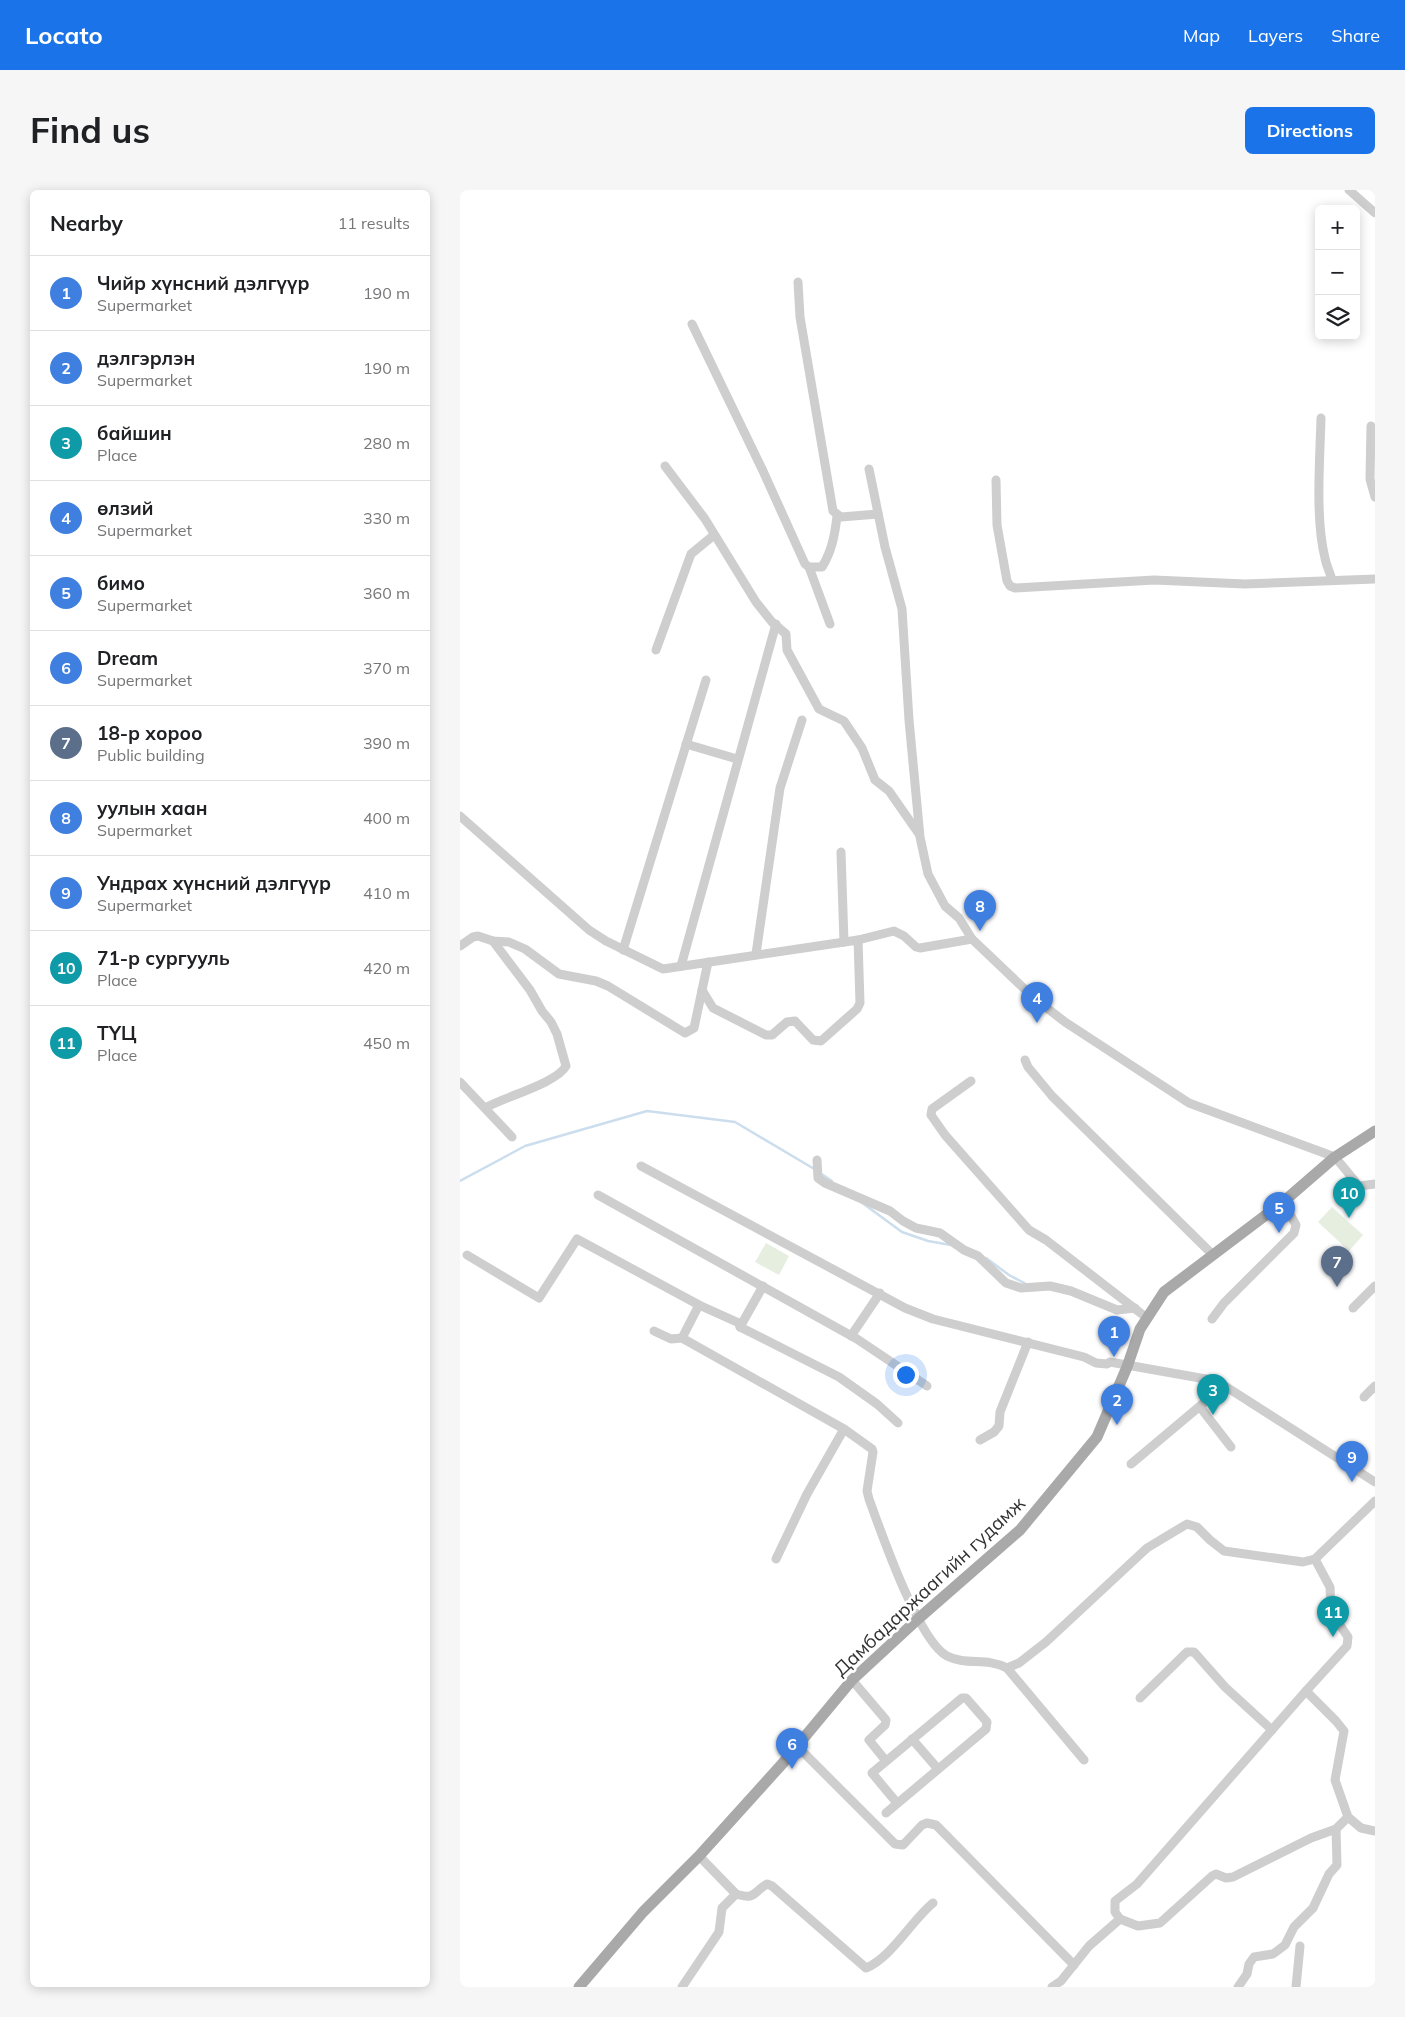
<!DOCTYPE html>
<html lang="en">
<head>
<meta charset="utf-8">
<style>
	body { margin:0; font-family:Mulish,sans-serif; background:#f6f6f6; color:#202124 }
	.controls { position:absolute; right:15px; top:15px; display:grid; overflow:hidden; border-radius:8px; box-shadow:0 2px 12px #0003 }
	.controls button { width:45px; height:45px; display:grid; place-items:center; padding:0; border:0; border-bottom:1px solid #e0e0e0; background:#fff; color:#202124; font:25px sans-serif }
	.you { position:absolute; left:445px; top:1184px; width:18px; height:18px; margin:-12px; border:4px solid #fff; border-radius:50%; background:#1a73e8; box-shadow:0 0 0 8px #1a73e833 }
	.badge { display:grid; place-items:center; width:32px; height:32px; border-radius:50%; background:#1a73e8; color:#fff; font-size:16px; font-weight:700 }
	.pin { position:absolute; translate:-50% -41px; filter:drop-shadow(0 1px 2px #0008) }
	.pin::after { content:''; position:absolute; top:26px; width:18px; height:15px; background:inherit; clip-path:polygon(0 0,100% 0,50% 100%) }
	.list { margin:0; padding:0; list-style:none }
	h2 { display:flex; justify-content:space-between; align-items:center; height:65px; margin:0; padding:0 20px; font-size:21px }
	h2 small { font-size:16px; font-weight:400; color:#757577 }
	.list li { display:grid; grid-template-columns:32px 1fr auto; gap:15px; align-items:center; box-sizing:border-box; height:75px; padding:0 20px; border-top:1px solid #e0e0e0 }
	.list b { display:block; font-size:19px; white-space:nowrap }
	.list p { margin:0; font-size:16px; white-space:nowrap; color:#757577 }
	.list em { font-size:16px; font-style:normal; color:#757577 }
	.icon { flex:none; width:28px; height:28px; fill:none; stroke:currentColor; stroke-width:2; stroke-linecap:round; stroke-linejoin:round }
	.map { position:relative; flex:none; width:915px; height:1797px; overflow:hidden; border-radius:8px }
	header { display:flex; align-items:center; gap:30px; box-sizing:border-box; height:70px; padding:0 25px; background:#1a73e8; color:#fff }
	header strong { font-size:24px }
	nav { display:flex; gap:28px; margin-inline-start:auto; font-size:18px }
	.intro { display:flex; align-items:center; justify-content:space-between; box-sizing:border-box; height:120px; padding:0 30px }
	h1 { margin:0; font-size:35px }
	.button { padding:12px 22px; border-radius:8px; background:#1a73e8; color:#fff; font-size:18px; font-weight:700 }
	main { display:flex; gap:30px; padding:0 30px }
	aside { flex:1; background:#fff; border-radius:8px; box-shadow:0 2px 12px #0003 }
	.map>svg:first-child { display:block }
</style>
</head>
<body>
<header>
<strong>Locato</strong>
<nav><a>Map</a><a>Layers</a><a>Share</a></nav>
</header>
<div class="intro"><h1>Find us</h1><a class="button">Directions</a></div>
<main>
<aside>
<h2>Nearby<small>11 results</small></h2>
<ul class="list">
<li><span class="badge" style="background:#3f7fe0">1</span><div><b>Чийр хүнсний дэлгүүр</b><p>Supermarket</p></div><em>190 m</em></li>
<li><span class="badge" style="background:#3f7fe0">2</span><div><b>дэлгэрлэн</b><p>Supermarket</p></div><em>190 m</em></li>
<li><span class="badge" style="background:#0f9aa8">3</span><div><b>байшин</b><p>Place</p></div><em>280 m</em></li>
<li><span class="badge" style="background:#3f7fe0">4</span><div><b>өлзий</b><p>Supermarket</p></div><em>330 m</em></li>
<li><span class="badge" style="background:#3f7fe0">5</span><div><b>бимо</b><p>Supermarket</p></div><em>360 m</em></li>
<li><span class="badge" style="background:#3f7fe0">6</span><div><b>Dream</b><p>Supermarket</p></div><em>370 m</em></li>
<li><span class="badge" style="background:#5c6f8a">7</span><div><b>18-р хороо</b><p>Public building</p></div><em>390 m</em></li>
<li><span class="badge" style="background:#3f7fe0">8</span><div><b>уулын хаан</b><p>Supermarket</p></div><em>400 m</em></li>
<li><span class="badge" style="background:#3f7fe0">9</span><div><b>Ундрах хүнсний дэлгүүр</b><p>Supermarket</p></div><em>410 m</em></li>
<li><span class="badge" style="background:#0f9aa8">10</span><div><b>71-р сургууль</b><p>Place</p></div><em>420 m</em></li>
<li><span class="badge" style="background:#0f9aa8">11</span><div><b>ТҮЦ</b><p>Place</p></div><em>450 m</em></li>
</ul>
</aside>
<div class="map">
<svg width="915" height="1797" viewBox="0 0 915 1797">
	<rect width="100%" height="100%" fill="#fff"/>
	<!-- green -->
	<g fill="#e6eee0">
		<path d="M872 1017 903 1045 889 1061 858 1032Z"/>
		<path d="M306 1053 329 1066 319 1085 295 1072Z"/>
	</g>
	<g fill="none" stroke-linecap="round" stroke-linejoin="round">
		<!-- stream -->
		<g stroke="#ccdeed" stroke-width="2.5">
			<path d="M360 983 372 991"/>
			<path d="M0 991 65 956 187 921 275 932 356 980"/>
			<path d="M401 1012 442 1042 468 1051 491 1055"/>
			<path d="M526 1068 549 1085 568 1095"/>
		</g>
		<!-- minor -->
		<g stroke="#cecece" stroke-width="9">
			<path d="M889 0 915 23"/>
			<path d="M338 92 340 127 373 321 381 327 418 324"/>
			<path d="M232 134 303 281 345 374 349 377H362C372 361 375 344 377 326"/>
			<path d="M861 228C860 268 855 329 865 368 866 375 870 382 872 390"/>
			<path d="M911 236 910 289 915 307"/>
			<path d="M205 276 245 329 296 412 312 432 326 444 327 460 359 519 384 531 402 558 415 590 429 601 459 644"/>
			<path d="M409 279 425 357 442 419 449 530 460 647 468 684 485 716 499 728 512 749 574 808 605 832 729 913 875 967 899 996 915 994"/>
			<path d="M536 290 537 335 547 391 550 396 555 398 694 390 785 394 915 389"/>
			<path d="M349 377 370 434"/>
			<path d="M196 460 231 364 254 345"/>
			<path d="M226 554 277 569"/>
			<path d="M0 626 129 740 146 751 203 779 398 750 434 741 444 746 456 757 460 758 512 749"/>
			<path d="M381 662 384 752"/>
			<path d="M0 756 13 747 18 746 33 751 49 752 65 759 99 784 136 791 148 796 225 843 234 838 248 772"/>
			<path d="M163 760 246 490"/>
			<path d="M296 764 320 598 342 530"/>
			<path d="M221 776 316 434"/>
			<path d="M242 800 253 818 306 845H312L327 832 335 831 353 850 361 851 397 819 400 813 398 750"/>
			<path d="M565 870 568 877 592 906 753 1065"/>
			<path d="M511 891 472 919 471 925 485 945 569 1040 586 1050 687 1128"/>
			<path d="M0 892 52 947"/>
			<path d="M25 918C44 907 97 893 106 876L97 844 91 832 82 821 70 800 33 751"/>
			<path d="M357 970 358 988 365 993 430 1021 443 1031 456 1038 480 1043 504 1060 518 1066 546 1093 561 1098 590 1096 611 1101 657 1120 675 1118"/>
			<path d="M181 976 445 1118 473 1129 624 1167 636 1173 647 1174 650 1172 757 1191 915 1292"/>
			<path d="M138 1005 397 1149 467 1196"/>
			<path d="M7 1065 79 1108 117 1049 239 1115 279 1133 280 1137 290 1142 379 1187 417 1214 438 1233"/>
			<path d="M893 1118 915 1096"/>
			<path d="M752 1129 764 1113 834 1043 836 1035 823 1012"/>
			<path d="M280 1137 303 1096"/>
			<path d="M194 1141 211 1149 222 1148 239 1115"/>
			<path d="M391 1146 420 1103"/>
			<path d="M222 1148 384 1239 412 1259 413 1262 407 1301 409 1309C421 1342 459 1452 487 1466 507 1476 526 1467 547 1478L624 1570"/>
			<path d="M904 1207 915 1196"/>
			<path d="M740 1217 771 1257"/>
			<path d="M520 1250 534 1242 539 1236 540 1222 568 1152"/>
			<path d="M671 1274 746 1211 757 1191"/>
			<path d="M316 1369 347 1304 384 1239"/>
			<path d="M547 1478 559 1473 586 1452 687 1358 727 1334 737 1337 750 1350 764 1361 843 1372 855 1369 915 1311"/>
			<path d="M392 1490 426 1530 425 1535 409 1550 426 1571"/>
			<path d="M680 1508 727 1462H734L765 1497 812 1540"/>
			<path d="M452 1549 478 1579"/>
			<path d="M337 1556 435 1654 443 1655 462 1635 467 1633 476 1635 614 1775"/>
			<path d="M426 1623 526 1539 527 1532 506 1508H502L412 1583 437 1613"/>
			<path d="M888 1627 901 1638 915 1641"/>
			<path d="M239 1666 276 1704"/>
			<path d="M660 1729 678 1736 700 1733 752 1686 756 1684 766 1688 773 1687 851 1648 876 1639 888 1627 875 1590 884 1541 876 1531 846 1501"/>
			<path d="M222 1797 259 1742 262 1718 276 1704C296 1710 292 1703 307 1694L312 1696 406 1778C431 1768 452 1730 473 1713"/>
			<path d="M592 1797 601 1791 629 1756 660 1729 655 1722V1711L677 1694 846 1501 887 1456 888 1447 871 1422 870 1397 855 1369"/>
			<path d="M778 1797 787 1784 789 1774 794 1767 813 1764 825 1755 834 1737 853 1718 869 1684 877 1675 876 1639"/>
			<path d="M836 1797 840 1756"/>
		</g>
		<!-- major -->
		<path stroke="#a9a9a9" stroke-width="11" d="M119 1797 183 1722 239 1666 323 1573 392 1490 458 1429 560 1340 637 1247 667 1177 680 1139 704 1102 823 1012 875 967 915 941"/>
	</g>
	<g text-anchor="middle" stroke-width="5" stroke-linejoin="round" paint-order="stroke">
		<!-- street labels -->
		<g font-size="19" fill="#313131" stroke="#fff">
			<text transform="translate(469 1396) rotate(-43)" y="7">Дамбадаржаагийн гудамж</text>
		</g>
	</g>
</svg>
<div class="controls">
<button>+</button>
<button>−</button>
<button><svg class="icon" aria-label="layers" viewBox="0 0 24 24"><path d="M12 4l9 5-9 5-9-5zM3 14l9 5 9-5"/></svg></button>
</div>
<div class="you"></div>
<div class="pin badge" style="left:654px;top:1167px;background:#3f7fe0">1</div>
<div class="pin badge" style="left:657px;top:1235px;background:#3f7fe0">2</div>
<div class="pin badge" style="left:753px;top:1225px;background:#0f9aa8">3</div>
<div class="pin badge" style="left:577px;top:833px;background:#3f7fe0">4</div>
<div class="pin badge" style="left:819px;top:1043px;background:#3f7fe0">5</div>
<div class="pin badge" style="left:332px;top:1579px;background:#3f7fe0">6</div>
<div class="pin badge" style="left:877px;top:1097px;background:#5c6f8a">7</div>
<div class="pin badge" style="left:520px;top:741px;background:#3f7fe0">8</div>
<div class="pin badge" style="left:892px;top:1292px;background:#3f7fe0">9</div>
<div class="pin badge" style="left:889px;top:1028px;background:#0f9aa8">10</div>
<div class="pin badge" style="left:873px;top:1447px;background:#0f9aa8">11</div>
</div>
</main>
</body>
</html>
